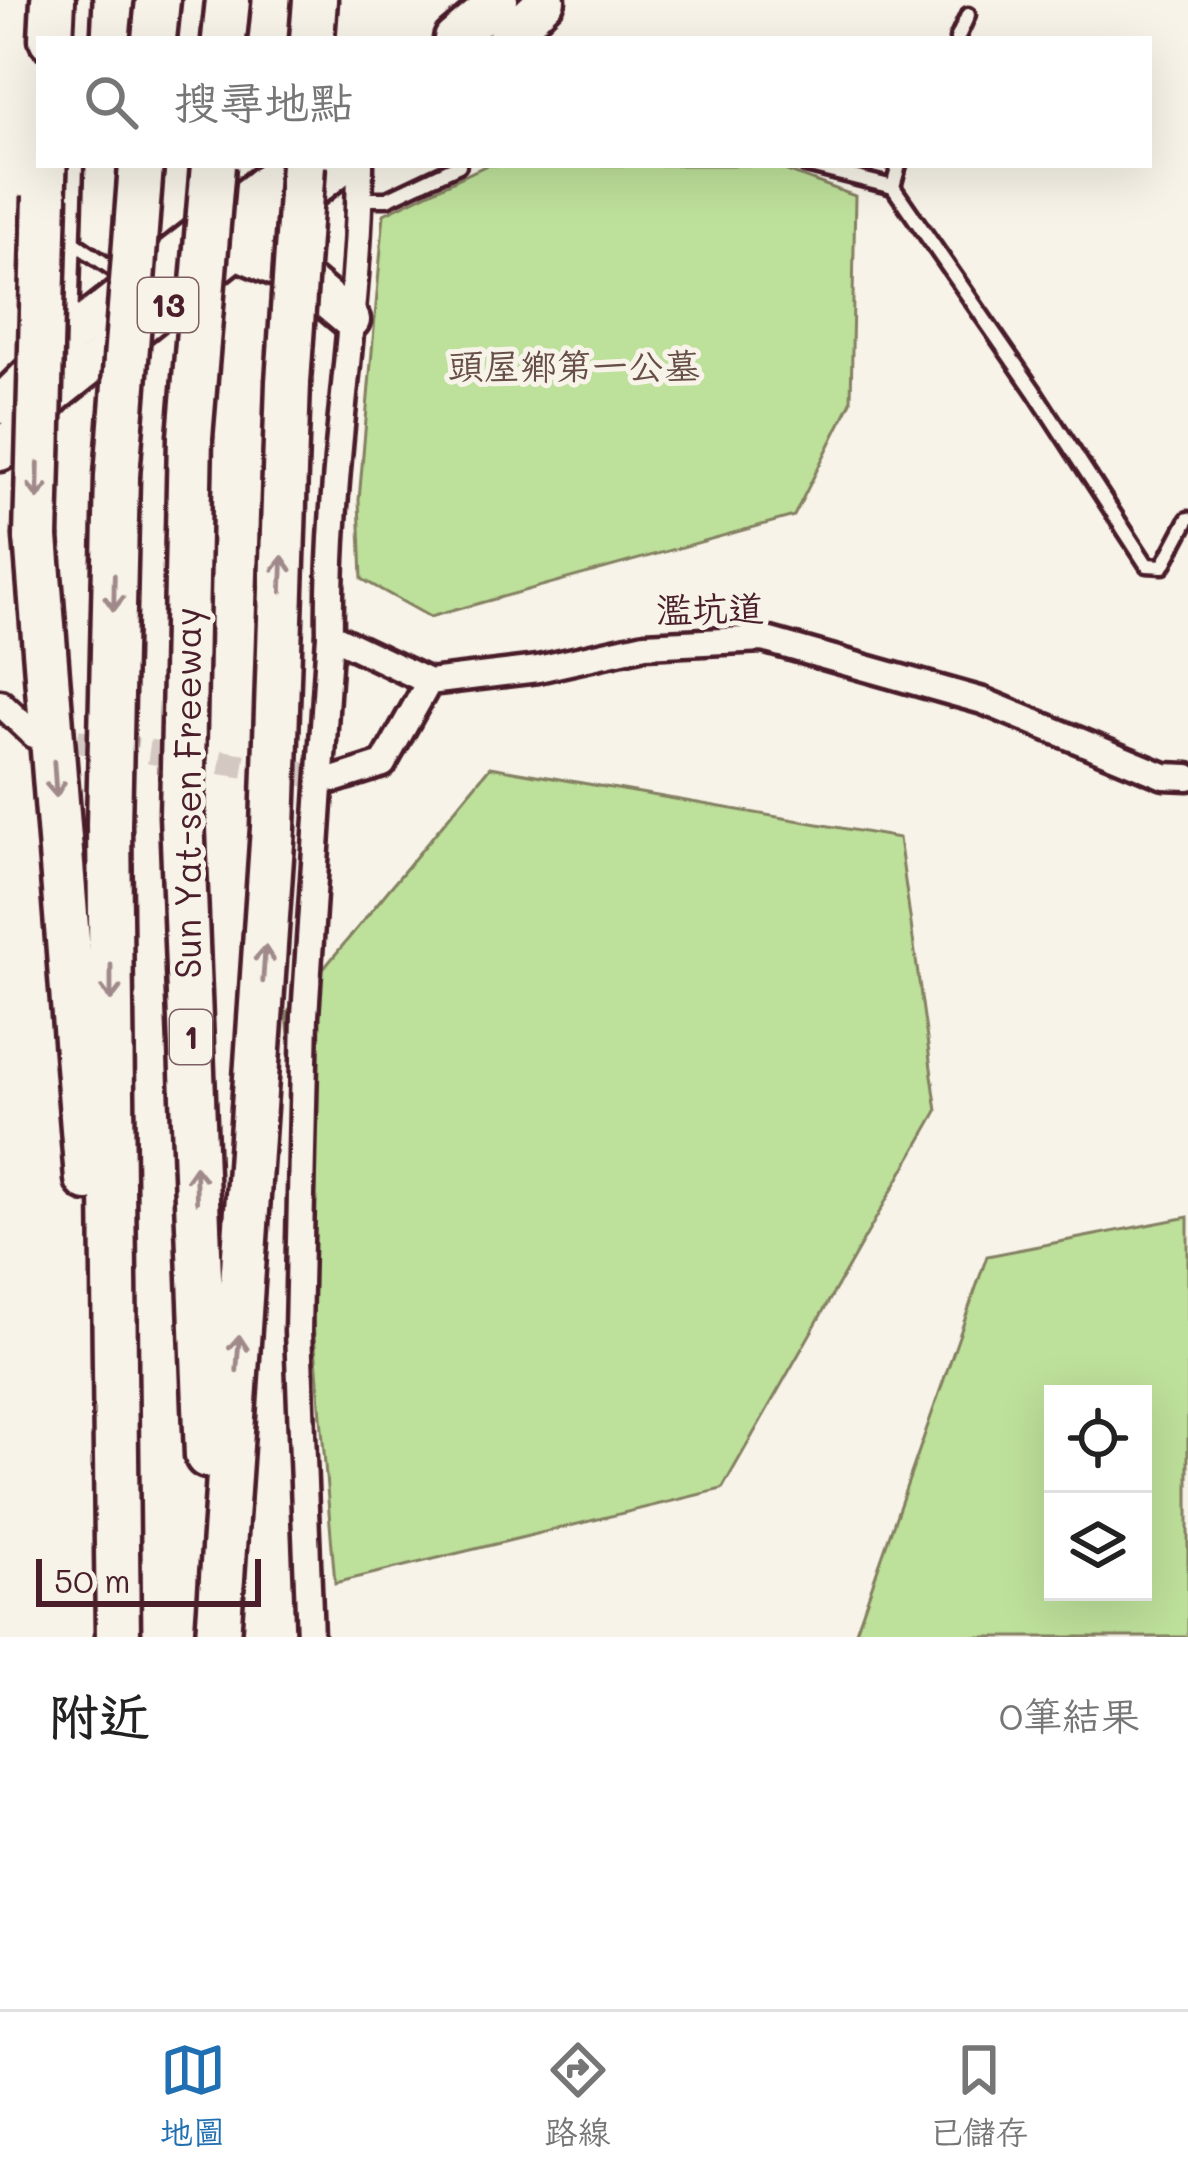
<!DOCTYPE html>
<html lang="zh-TW">
<head>
<meta charset="utf-8">
<style>
	body { margin:0; font-family:Mali,"LXGW WenKai TC",sans-serif; background:#f2f2f2; color:#222 }
	.controls { position:absolute; right:36px; bottom:36px; display:grid; overflow:hidden; border-radius:0px; box-shadow:0 12px 48px #0002 }
	.controls button { width:108px; height:108px; display:grid; place-items:center; padding:0; border:0; border-bottom:3px solid #e0e0e0; background:#fff; color:#222; font:60px sans-serif }
	.scale { position:absolute; left:36px; bottom:30px; width:225px; box-sizing:border-box; padding-left:12px; border:6px solid #4a1f2b; border-top:0; font-size:33px; line-height:42px; white-space:nowrap; color:#4a1f2b; -webkit-text-stroke:9px #f7f3e8; paint-order:stroke }
	.list { margin:0; padding:0; list-style:none }
	h2 { display:flex; justify-content:space-between; align-items:center; height:156px; margin:0; padding:0 48px; font-size:51px }
	h2 small { font-size:39px; font-weight:400; color:#767676 }
	.icon { flex:none; width:66px; height:66px; fill:none; stroke:currentColor; stroke-width:2; stroke-linecap:round; stroke-linejoin:round }
	.map { position:relative; flex:none; width:1188px; height:1637px; overflow:hidden }
	.search { position:absolute; background:#fff; box-shadow:0 12px 48px #0002; left:36px; right:36px; top:36px; height:132px; display:flex; align-items:center; gap:30px; box-sizing:border-box; padding:0 42px; border-radius:0px; color:#767676; font-size:45px }
	.sheet { height:372px; background:#fff }
	nav { display:flex; justify-content:space-around; align-items:center; box-sizing:border-box; height:168px; border-top:3px solid #e0e0e0; background:#fff; font-size:33px; color:#767676 }
	nav a { display:grid; justify-items:center; gap:6px }
	nav .on { color:#1f6fb2 }
	.map>svg:first-child { display:block }
</style>
</head>
<body>
<div class="map">
<svg width="1188" height="1637" viewBox="0 0 1188 1637">
	<rect width="100%" height="100%" fill="#f7f3e8"/>
	<filter id="ink" filterUnits="userSpaceOnUse"><feTurbulence type="fractalNoise" baseFrequency=".00833" numOctaves="2"/><feDisplacementMap in="SourceGraphic" scale="24" xChannelSelector="R" yChannelSelector="G"/><feConvolveMatrix kernelMatrix="1 2 1 2 8 2 1 2 1" color-interpolation-filters="sRGB"/></filter>
	<g filter="url(#ink)">
		<!-- green -->
		<g fill="#bde09a" stroke="#848062" stroke-width="3" fill-rule="evenodd">
			<path d="M487 165H771L855 196 851 402 794 516 430 617 362 579 359 500 384 214Z"/>
			<path d="M490 767 899 838 937 1111 722 1489 335 1583 287 1013Z"/>
			<path d="M1188 1217V1637H854L987 1256ZM1143 1394V1592H1053V1394Z"/>
		</g>
		<g fill="none" stroke-linecap="round" stroke-linejoin="round">
			<!-- minor-tunnel -->
			<path stroke="#d4c9c2" stroke-width="24" stroke-dasharray="24 12" stroke-linecap="butt" d="M42 736 336 779"/>
			<defs>
				<g id="service">
					<path d="M82 39 84 0"/>
					<path d="M957 39 968 15"/>
					<path d="M806 165 893 187 1034 391 1147 565 1163 566 1188 519"/>
					<path d="M893 187 899 165"/>
					<path d="M360 199H387L459 165"/>
					<path d="M73 242 123 276"/>
					<path d="M71 326 76 165"/>
				</g>
				<g id="minor">
					<path d="M330 635 429 682"/>
					<path d="M0 703 34 735"/>
					<path d="M336 779 383 764 429 682 538 669 645 645 763 639 983 701 1164 776 1188 777"/>
					<path d="M310 1637 298 1331 305 1016 330 635C327 478 359 322 360 165"/>
				</g>
				<g id="primary">
					<path d="M453 39 499 0"/>
					<path d="M506 39 546 0"/>
					<path d="M234 249 301 278 351 320"/>
					<path d="M0 405 71 335 289 165"/>
					<path d="M0 452 54 394 342 165"/>
				</g>
				<g id="motorway">
					<path d="M51 39 53 0"/>
					<path d="M154 39 158 0"/>
					<path d="M224 39 228 0"/>
					<path d="M312 39 315 0"/>
					<path d="M190 437 182 815 207 1456"/>
					<path d="M117 476 109 825 118 1637"/>
					<path d="M36 537 87 1179"/>
					<path d="M218 1637 273 828 288 382"/>
				</g>
			</defs>
			<!-- service casing -->
			<use href="#service" stroke="#4a1f2b" stroke-width="21"/>
			<!-- minor casing -->
			<use href="#minor" stroke="#4a1f2b" stroke-width="33"/>
			<!-- primary casing -->
			<use href="#primary" stroke="#4a1f2b" stroke-width="45"/>
			<!-- motorway casing -->
			<use href="#motorway" stroke="#4a1f2b" stroke-width="51"/>
			<!-- service -->
			<use href="#service" stroke="#f7f3e8" stroke-width="12"/>
			<!-- minor -->
			<use href="#minor" stroke="#f7f3e8" stroke-width="24"/>
			<!-- primary -->
			<use href="#primary" stroke="#f7f3e8" stroke-width="36"/>
			<!-- motorway -->
			<use href="#motorway" stroke="#f7f3e8" stroke-width="42"/>
			<defs>
				<g id="motorway-bridge">
					<path d="M288 382 303 165"/>
					<path d="M190 437 213 165"/>
					<path d="M117 476 141 165"/>
					<path d="M36 537 45 196"/>
				</g>
			</defs>
			<!-- motorway-bridge casing -->
			<use href="#motorway-bridge" stroke="#4a1f2b" stroke-width="51" stroke-linecap="butt"/>
			<!-- motorway-bridge -->
			<use href="#motorway-bridge" stroke="#f7f3e8" stroke-width="42"/>
		</g>
		<!-- one-way arrows -->
		<defs><path id="oneway-shaft" d="M-6 0H5M1.5-3L5.5 0L1.5 3" fill="none" stroke-width="1.6" stroke-linecap="round" stroke-linejoin="round" transform="scale(3)"/></defs>
		<g stroke="#a0898a">
			<use href="#oneway-shaft" transform="translate(38 481) rotate(91)"/>
			<use href="#oneway-shaft" transform="translate(282 574) rotate(-88)"/>
			<use href="#oneway-shaft" transform="translate(114 593) rotate(91)"/>
			<use href="#oneway-shaft" transform="translate(55 779) rotate(86)"/>
			<use href="#oneway-shaft" transform="translate(264 964) rotate(-86)"/>
			<use href="#oneway-shaft" transform="translate(111 983) rotate(90)"/>
			<use href="#oneway-shaft" transform="translate(196 1184) rotate(-92)"/>
			<use href="#oneway-shaft" transform="translate(238 1353) rotate(-86)"/>
		</g>
	</g>
	<g text-anchor="middle" stroke-width="10" stroke-linejoin="round" paint-order="stroke">
		<!-- shield labels -->
		<g fill="#f7f3e8" stroke="#7e5f64" stroke-width="3">
			<rect x="138" y="278" width="60" height="54" rx="9"/>
			<rect x="170" y="1010" width="42" height="54" rx="9"/>
		</g>
		<g font-size="33" font-weight="bold" fill="#4a1f2b">
			<text x="168" y="317">13</text>
			<text x="191" y="1049">1</text>
		</g>
		<!-- park labels -->
		<g font-size="36" fill="#674f47" stroke="#f7f3e8">
			<text x="574" y="379">頭屋鄉第一公墓</text>
		</g>
		<!-- street labels -->
		<g font-size="36" fill="#4a1f2b" stroke="#f7f3e8">
			<text transform="translate(710 609) rotate(-1)" y="13">濫坑道</text>
			<text transform="translate(188 793) rotate(-90)" y="13">Sun Yat-sen Freeway</text>
		</g>
	</g>
</svg>
<div class="controls">
<button><svg class="icon" aria-label="locate" viewBox="0 0 24 24"><circle cx="12" cy="12" r="6"/><path d="M12 2v4M12 18v4M2 12h4M18 12h4"/></svg></button>
<button><svg class="icon" aria-label="layers" viewBox="0 0 24 24"><path d="M12 4l9 5-9 5-9-5zM3 14l9 5 9-5"/></svg></button>
</div>
<div class="scale">50 m</div>
<div class="search"><svg class="icon" aria-label="search" viewBox="0 0 24 24"><circle cx="10" cy="10" r="6"/><path d="M15 15l6 6"/></svg>搜尋地點</div>
</div>
<section class="sheet">
<h2>附近<small>0筆結果</small></h2>
<ul class="list">
</ul>
</section>
<nav>
<a class="on"><svg class="icon" aria-label="map" viewBox="0 0 24 24"><path d="M3 6l6-2 6 2 6-2v14l-6 2-6-2-6 2zM9 4v14M15 6v14"/></svg>地圖</a>
<a><svg class="icon" aria-label="directions" viewBox="0 0 24 24"><path d="M12 3l9 9-9 9-9-9zM9 14v-3h6M13 9l2 2-2 2"/></svg>路線</a>
<a><svg class="icon" aria-label="saved" viewBox="0 0 24 24"><path d="M7 4h10v16l-5-4-5 4z"/></svg>已儲存</a>
</nav>
</body>
</html>
